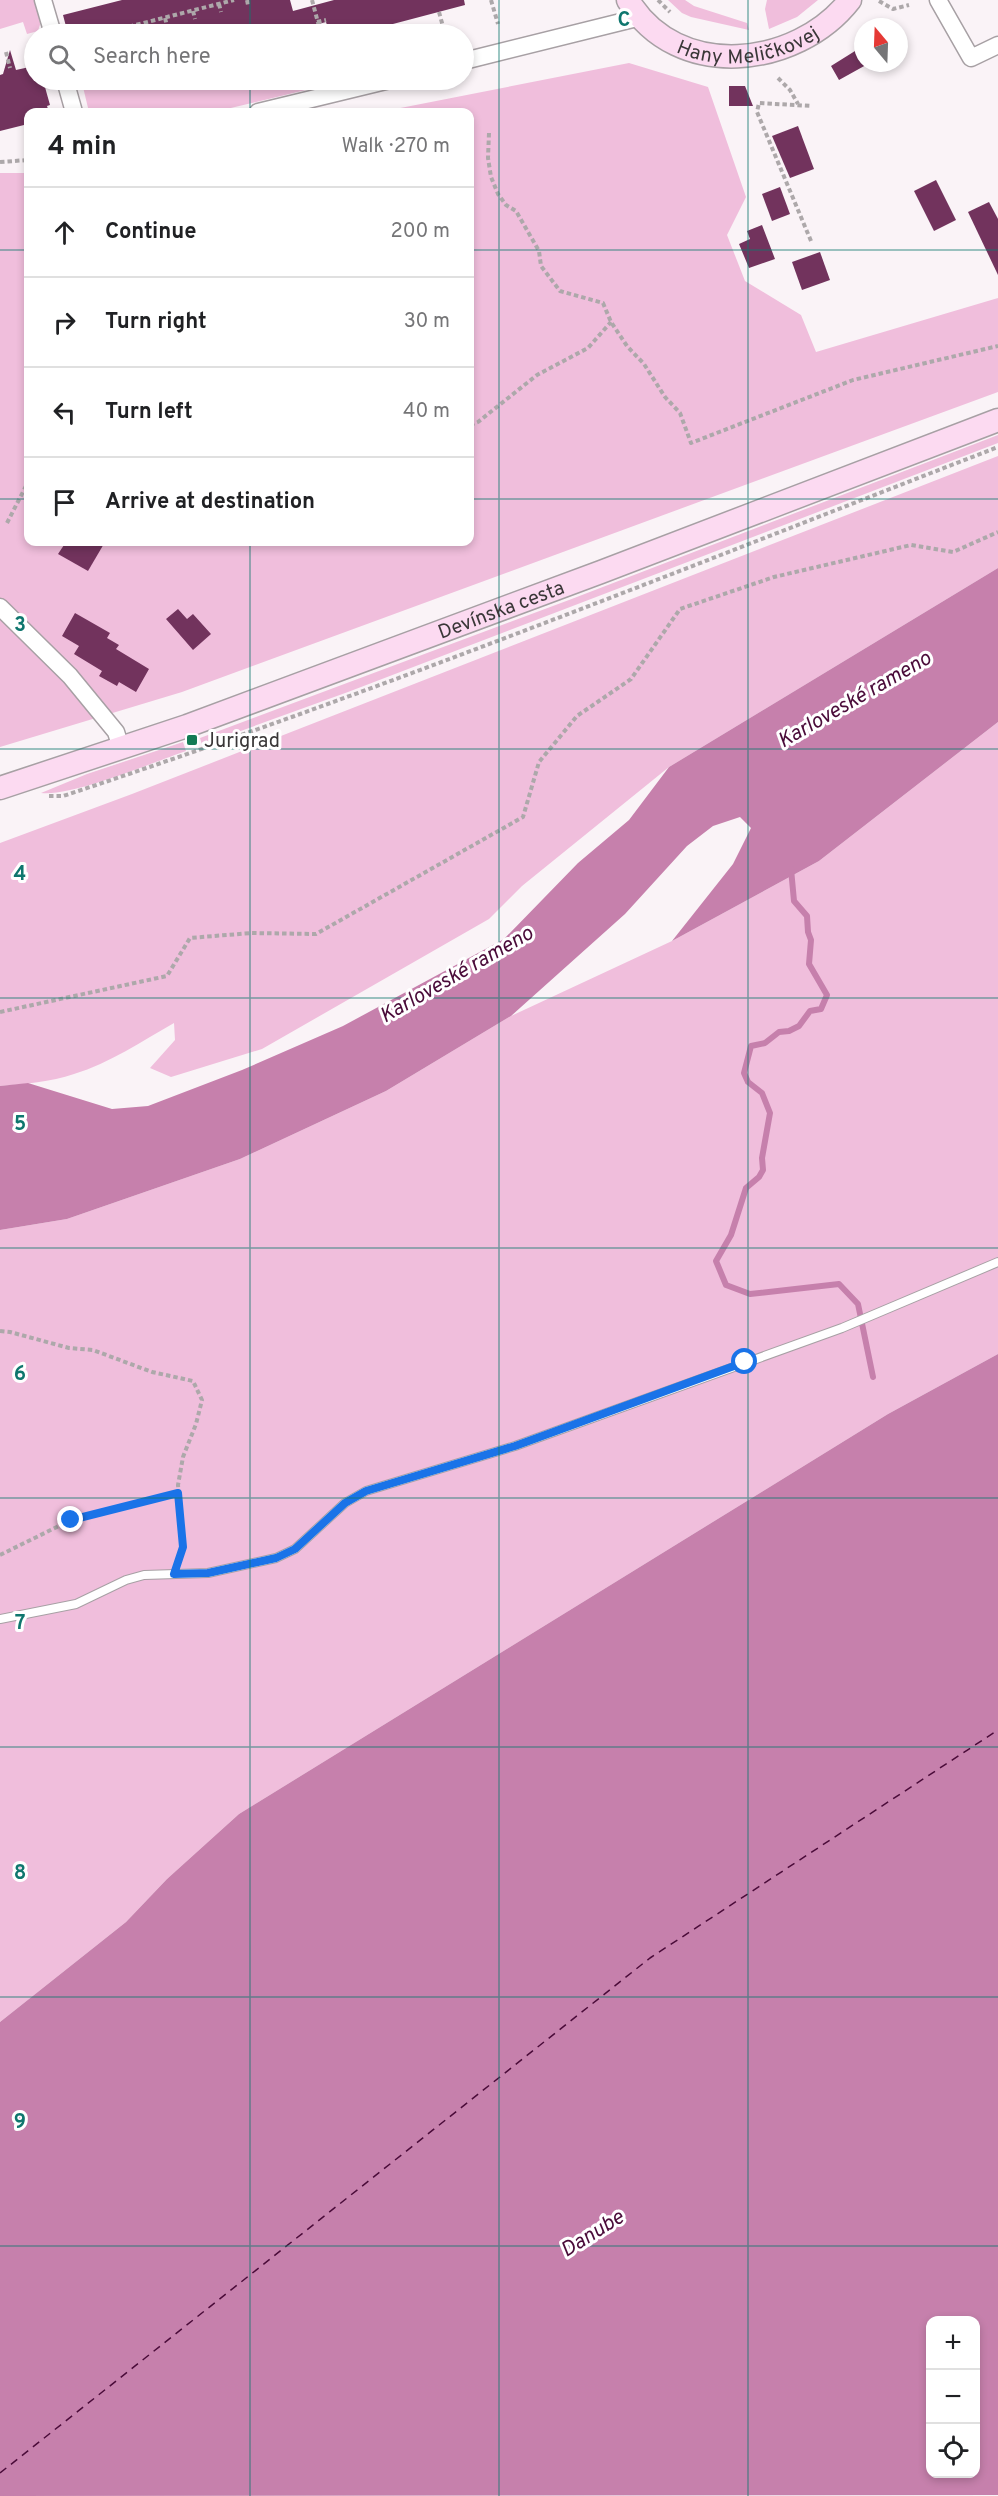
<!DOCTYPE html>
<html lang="en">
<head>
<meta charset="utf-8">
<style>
	body { margin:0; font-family:Overpass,sans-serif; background:#f2f2f2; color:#202124 }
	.controls { position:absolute; right:18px; bottom:18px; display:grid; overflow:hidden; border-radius:12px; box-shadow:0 3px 9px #0003 }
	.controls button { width:54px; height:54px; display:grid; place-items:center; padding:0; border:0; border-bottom:2px solid #e0e0e0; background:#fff; color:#202124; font:30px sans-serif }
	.compass { position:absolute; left:854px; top:18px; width:54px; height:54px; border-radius:50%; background:#fff; box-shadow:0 3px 9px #0003; rotate:341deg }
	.stop { position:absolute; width:18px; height:18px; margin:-14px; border:4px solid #1a73e8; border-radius:50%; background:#fff }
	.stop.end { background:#1a73e8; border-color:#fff; box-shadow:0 2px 6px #0008 }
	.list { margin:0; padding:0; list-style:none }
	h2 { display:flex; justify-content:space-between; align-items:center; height:78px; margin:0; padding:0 24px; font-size:26px }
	h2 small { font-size:20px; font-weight:400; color:#757577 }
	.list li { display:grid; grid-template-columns:39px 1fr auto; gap:18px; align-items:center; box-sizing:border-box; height:90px; padding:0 24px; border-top:2px solid #e0e0e0 }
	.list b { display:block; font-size:22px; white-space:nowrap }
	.list em { font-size:20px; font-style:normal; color:#757577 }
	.icon { flex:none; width:33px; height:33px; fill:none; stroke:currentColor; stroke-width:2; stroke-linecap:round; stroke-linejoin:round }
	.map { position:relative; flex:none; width:998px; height:2496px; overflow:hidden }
	.search { position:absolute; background:#fff; box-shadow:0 3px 9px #0003; left:24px; top:24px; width:450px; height:66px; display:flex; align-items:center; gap:15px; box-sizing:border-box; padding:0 21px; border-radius:33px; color:#757577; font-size:22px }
	.panel { position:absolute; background:#fff; box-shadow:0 3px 9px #0003; left:24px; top:108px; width:450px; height:438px; border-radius:12px }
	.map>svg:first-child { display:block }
</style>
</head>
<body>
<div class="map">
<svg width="998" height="2496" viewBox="0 0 998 2496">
	<rect width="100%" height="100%" fill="#faf3f7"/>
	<!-- green -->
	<g fill="#f0bedc">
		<path d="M0 0H38L42 18 38 31 27 34 23 22 0 29Z"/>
		<path d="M668 0H685L694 6 747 23 749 30 691 17 682 13Z"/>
		<path d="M767 0H818L797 17 769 29 765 9Z"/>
		<path d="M629 63 708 87 746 197 727 235 745 281 801 315 816 352 998 298V392L182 692 0 747V173H28V542H470V112H380Z"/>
		<path d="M113 80H311L314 88 214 112H89L83 87Z"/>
		<path d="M998 435V443L348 692 202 745 200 738 569 600Z"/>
		<path d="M998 456V568L669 767 522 886 489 919 262 1049 171 1077 150 1068 175 1040 174 1023C142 1041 110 1063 74 1074 51 1082 24 1084 0 1086V843L132 794Z"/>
		<path d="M998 722V1354L888 1414 239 1814 167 1879 126 1922 0 2022V1230L67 1219 240 1159 386 1091 511 1016 672 941 819 861Z"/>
		<path d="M183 742 186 751C154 762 71 797 41 793L87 774Z"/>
	</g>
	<!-- water -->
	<g fill="#c680ac" fill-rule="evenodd">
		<path d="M998 568V722L819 861 672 941 733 864 751 828 740 817 713 826 687 846 625 914 511 1016 386 1091 240 1159 67 1219 0 1230V1086L28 1083 112 1109 148 1106 242 1070 343 1026 504 939 578 863 629 820 669 767Z"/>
		<path d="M998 1354V2495L0 2496V2022L126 1922 167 1879 239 1814 888 1414ZM930 2320H976V2474H930Z"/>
	</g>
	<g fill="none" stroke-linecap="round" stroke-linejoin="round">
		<!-- stream -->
		<path stroke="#c680ac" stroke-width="6" d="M791 869 794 901 807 916 808 932 811 940 809 964 827 995 821 1009 810 1011 799 1026 789 1031 779 1032 765 1043 751 1046 744 1073 748 1082 762 1093 770 1113 762 1158 763 1170 759 1177 746 1188 731 1235 716 1261 726 1285 750 1294 839 1284 858 1304 873 1377"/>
		<!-- ferry -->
		<path stroke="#4a0b39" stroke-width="1.5" stroke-dasharray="8 6" stroke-linecap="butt" d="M0 2473 650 1958 998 1730"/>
	</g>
	<!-- building -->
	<g fill="#72335d">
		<path d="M122 0H290L293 11 334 0H464L465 5 355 34H330L326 22 282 34H68L63 15Z"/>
		<path d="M863 46V63L866 65 839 80 831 66Z"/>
		<path d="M10 50 16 70 34 66V80H43L50 105 47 106 49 112H28V124L0 131V75L3 74Z"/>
		<path d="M729 86H745L753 106H729Z"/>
		<path d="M798 126 814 169 790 178 772 136Z"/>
		<path d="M936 180 956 220 934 231 914 191Z"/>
		<path d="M780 187 790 214 772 221 762 194Z"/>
		<path d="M989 202 998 219V275L968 212Z"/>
		<path d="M762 225 775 259 749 268 739 244 750 239 747 231Z"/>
		<path d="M820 252 830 280 802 290 792 262Z"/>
		<path d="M66 542H105L88 571 58 554Z"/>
		<path d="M178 609 187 619 193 614 211 634 193 650 166 619Z"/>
		<path d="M75 613 110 633 107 638 119 645 116 649 149 669 136 692 119 682 117 686 99 676 102 671 74 654 79 646 62 636Z"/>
	</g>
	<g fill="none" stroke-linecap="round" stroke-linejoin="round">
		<defs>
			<path id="lane" d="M0 1619 76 1604 126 1580 144 1575 208 1573 276 1558 295 1549 345 1503 366 1491 515 1446 842 1328 998 1262"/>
			<g id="street">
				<path d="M43 0 53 34"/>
				<path d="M938 0 971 58 998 45"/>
				<path d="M464 61 641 17"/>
				<path d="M65 80 74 112"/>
				<path d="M258 112 390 80"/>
				<path d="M0 607 70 676 116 732 121 748"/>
			</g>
			<g id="secondary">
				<path id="s1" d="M628 0C677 82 797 68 850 0"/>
				<path id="s2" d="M0 788 187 726 601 572 998 420"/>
			</g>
		</defs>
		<!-- lane casing -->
		<use href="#lane" stroke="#a7a0a4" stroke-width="10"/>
		<!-- street casing -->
		<use href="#street" stroke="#a7a0a4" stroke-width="19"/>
		<!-- secondary casing -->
		<use href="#secondary" stroke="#a7a0a4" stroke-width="25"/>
		<!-- path -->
		<g stroke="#ada8aa" stroke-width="4" stroke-dasharray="4.5 3" stroke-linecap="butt">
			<path d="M247 0 248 5"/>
			<path d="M312 0 321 34"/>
			<path d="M491 0 498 24"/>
			<path d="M658 0 670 12"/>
			<path d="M879 1 893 9 909 5"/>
			<path d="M219 4 221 12"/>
			<path d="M193 11 195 19"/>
			<path d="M439 12 445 34"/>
			<path d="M165 18 167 26"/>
			<path d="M317 22 326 20"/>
			<path d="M138 25 140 33"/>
			<path d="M387 26 390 34"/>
			<path d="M100 34 234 0"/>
			<path d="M6 52 10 68"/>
			<path d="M778 78 790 90 798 104"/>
			<path d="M489 133 488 158 491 177 498 194 506 205 516 211 539 251 541 266 560 291 603 303 611 322 627 346 644 364 665 397 680 413 691 443 853 380 998 346"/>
			<path d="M0 162 28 160"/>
			<path d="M811 241 757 112 759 103 812 106"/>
			<path d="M470 425 478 422 537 375 588 348 611 322"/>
			<path d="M7 523 28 482"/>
			<path d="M49 796H63C379 692 688 567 998 447"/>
			<path d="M0 1012 167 976 190 938 251 933 316 934 523 817 539 762 577 716 631 679 680 609 774 577 911 545 953 552 998 532"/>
			<path d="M0 1331 10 1332 69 1348 93 1350 152 1372 193 1381 202 1400 196 1424 183 1457 178 1485 183 1547 179 1560"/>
			<path d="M0 1555 71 1520 178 1493"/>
		</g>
		<!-- lane -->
		<use href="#lane" stroke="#fff" stroke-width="8"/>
		<!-- street -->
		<use href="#street" stroke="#fff" stroke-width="16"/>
		<!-- secondary -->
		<use href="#secondary" stroke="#fcdaf1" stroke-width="22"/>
	</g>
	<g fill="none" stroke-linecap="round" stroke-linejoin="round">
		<!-- route -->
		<path stroke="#1a73e8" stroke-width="8" d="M71 1520 178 1493 183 1547 174 1574 208 1573 276 1558 295 1549 345 1503 366 1491 515 1446 745 1362"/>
	</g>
	<!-- grid -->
	<path fill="none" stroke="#0f766e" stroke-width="1.5" stroke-opacity="0.55" d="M250 0V34M499 0V2496M748 0V2496M250 80V112M0 250H28M470 250H998M0 499H28M470 499H998M250 542V2496M0 749H998M0 998H998M0 1248H998M0 1498H998M0 1747H998M0 1997H998M0 2246H998"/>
	<!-- markers -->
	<rect fill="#137b54" stroke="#fff" stroke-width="2" x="186" y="734" width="12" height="12" rx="3"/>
	<g text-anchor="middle" stroke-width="6" stroke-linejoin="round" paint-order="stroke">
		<!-- street labels -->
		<g font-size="20" fill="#3a3738" stroke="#fff">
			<text dy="7" stroke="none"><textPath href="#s1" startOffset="141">Hany Meličkovej</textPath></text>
			<text dy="7" stroke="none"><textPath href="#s2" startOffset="532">Devínska cesta</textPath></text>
		</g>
		<!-- poi labels -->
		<g font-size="20" fill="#3a3738" stroke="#fff" text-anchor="start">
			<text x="204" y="747">Jurigrad</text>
		</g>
		<!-- water labels -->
		<g font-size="21" font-style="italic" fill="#4a0b39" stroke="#fff">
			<text transform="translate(854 699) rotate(-30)" y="7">Karloveské rameno</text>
			<text transform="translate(456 974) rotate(-30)" y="7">Karloveské rameno</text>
			<text transform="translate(592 2233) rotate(-32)" y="7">Danube</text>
		</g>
	</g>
	<g font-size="20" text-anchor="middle" font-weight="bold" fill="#0f766e" stroke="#fff" stroke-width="6" stroke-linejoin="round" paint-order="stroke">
		<text x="624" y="26">C</text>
		<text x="20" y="631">3</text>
		<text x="20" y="880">4</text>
		<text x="20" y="1130">5</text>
		<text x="20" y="1380">6</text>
		<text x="20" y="1629">7</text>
		<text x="20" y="1879">8</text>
		<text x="20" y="2128">9</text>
	</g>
</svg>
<div class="controls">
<button>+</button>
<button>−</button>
<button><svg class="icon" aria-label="locate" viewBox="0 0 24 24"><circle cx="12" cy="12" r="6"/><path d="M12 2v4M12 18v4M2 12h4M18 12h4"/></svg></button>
</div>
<svg class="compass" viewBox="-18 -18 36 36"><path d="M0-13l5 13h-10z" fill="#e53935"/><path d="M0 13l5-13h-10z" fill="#757577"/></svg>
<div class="stop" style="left:745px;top:1362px"></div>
<div class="stop end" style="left:71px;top:1520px"></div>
<div class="search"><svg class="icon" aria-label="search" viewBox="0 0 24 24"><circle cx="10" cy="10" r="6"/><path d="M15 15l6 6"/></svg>Search here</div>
<section class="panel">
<h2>4 min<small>Walk · 270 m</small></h2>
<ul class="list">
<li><svg class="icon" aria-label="ahead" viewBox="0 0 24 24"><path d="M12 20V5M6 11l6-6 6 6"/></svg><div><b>Continue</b></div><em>200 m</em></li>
<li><svg class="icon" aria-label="right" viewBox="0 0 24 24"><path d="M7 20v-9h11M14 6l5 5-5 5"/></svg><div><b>Turn right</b></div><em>30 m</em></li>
<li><svg class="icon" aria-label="left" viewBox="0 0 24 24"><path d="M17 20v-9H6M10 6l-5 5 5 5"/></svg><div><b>Turn left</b></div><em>40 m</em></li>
<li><svg class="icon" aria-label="arrive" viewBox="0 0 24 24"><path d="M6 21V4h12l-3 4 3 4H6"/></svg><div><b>Arrive at destination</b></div></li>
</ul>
</section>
</div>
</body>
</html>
